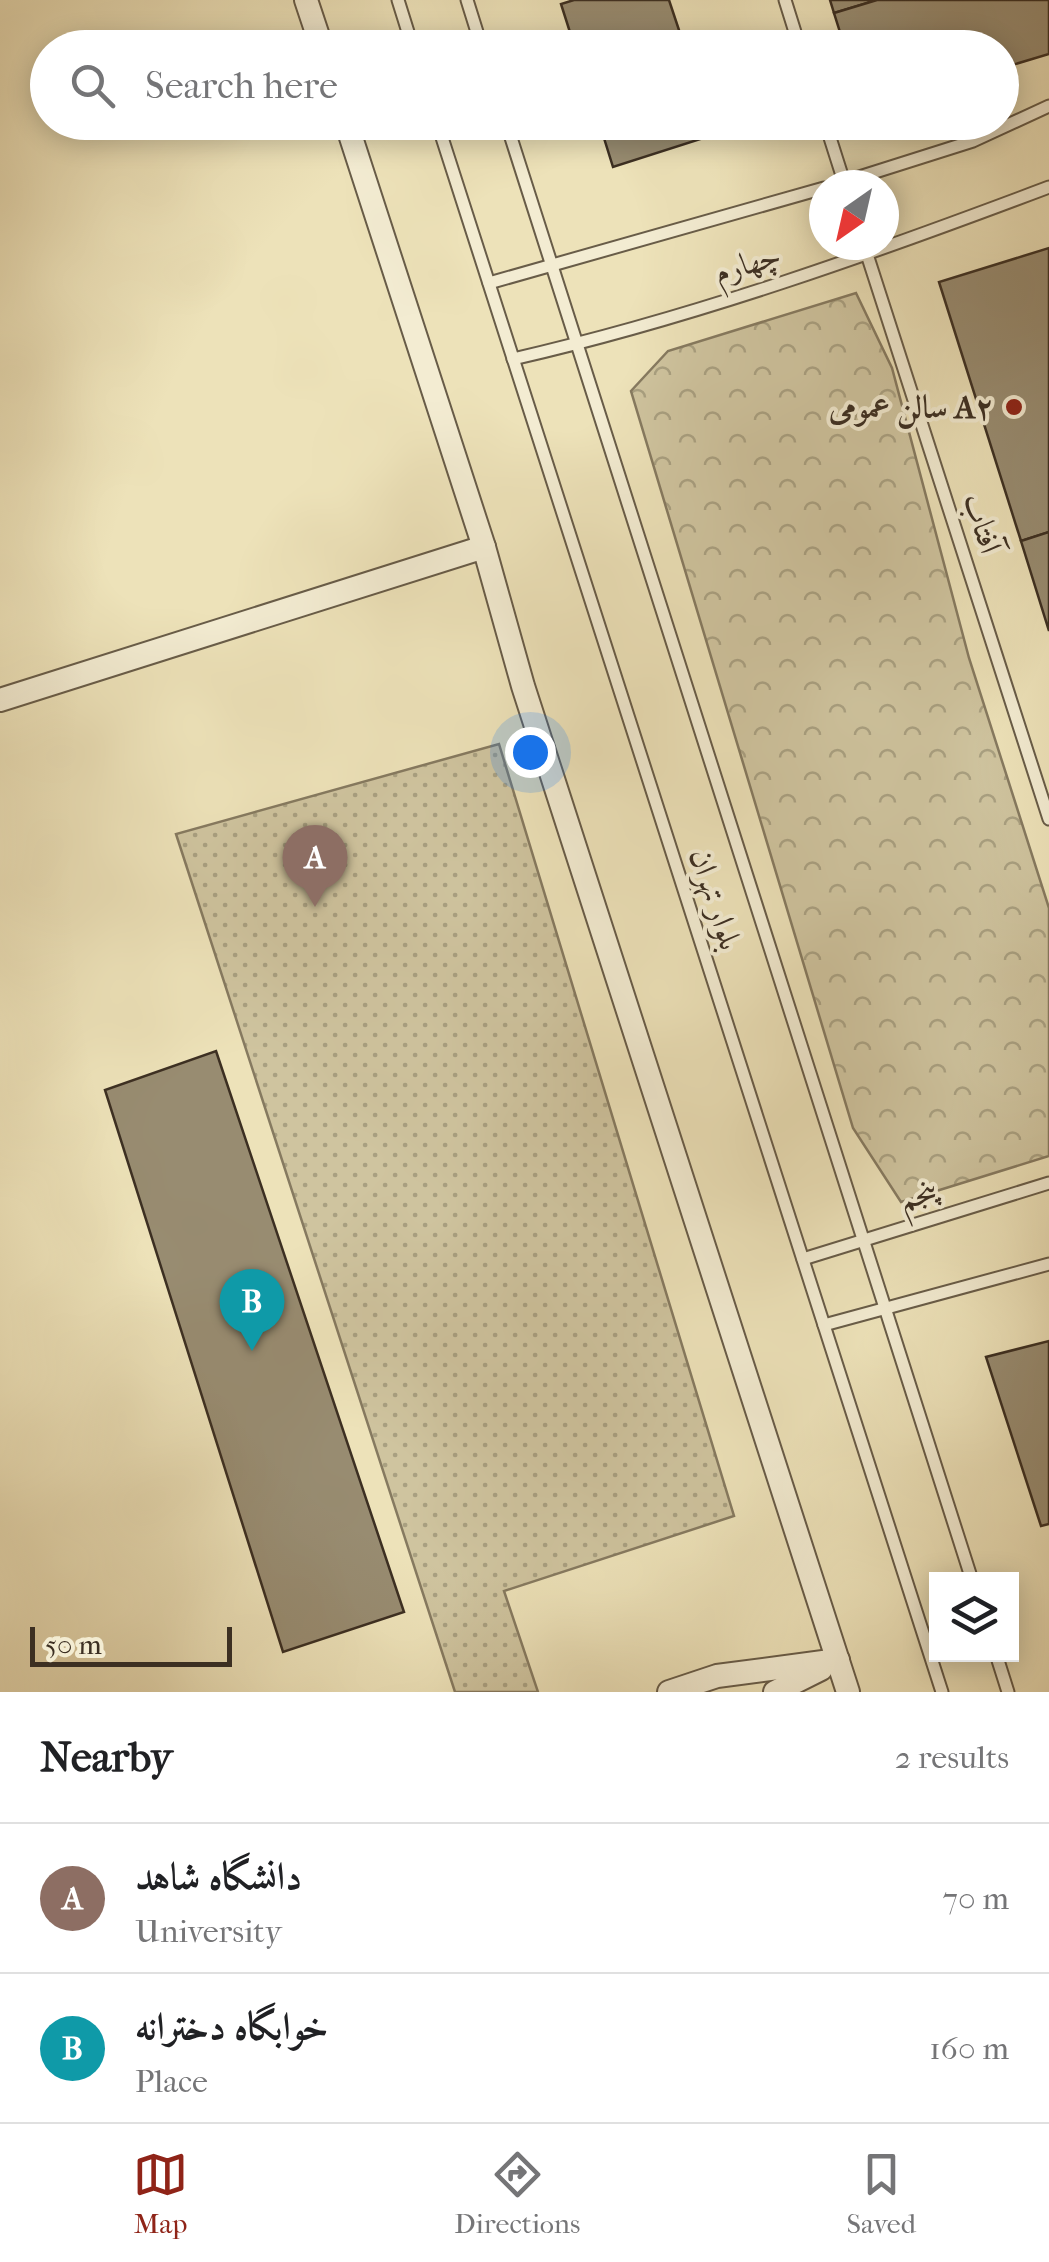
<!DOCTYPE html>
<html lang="en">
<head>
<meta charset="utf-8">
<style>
	body { margin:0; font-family:"IM FELL French Canon",Amiri,serif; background:#f2f2f2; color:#202124 }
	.controls { position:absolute; right:30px; bottom:30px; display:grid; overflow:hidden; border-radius:0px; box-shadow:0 5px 25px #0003 }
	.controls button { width:90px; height:90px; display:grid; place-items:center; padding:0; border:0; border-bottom:2px solid #e0e0e0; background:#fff; color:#202124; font:50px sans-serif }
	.compass { position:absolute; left:809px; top:170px; width:90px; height:90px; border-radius:50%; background:#fff; box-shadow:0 5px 25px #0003; rotate:214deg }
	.scale { position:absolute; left:30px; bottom:25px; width:202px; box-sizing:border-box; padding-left:10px; border:5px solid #3c2f22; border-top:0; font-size:28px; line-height:35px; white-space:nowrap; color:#3c2f22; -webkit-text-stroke:8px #f3ecd2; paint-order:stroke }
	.you { position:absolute; left:530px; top:752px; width:35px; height:35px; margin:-25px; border:8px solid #fff; border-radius:50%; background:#1a73e8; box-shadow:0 0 0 15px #1a73e833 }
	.badge { display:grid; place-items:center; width:65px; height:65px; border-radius:50%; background:#8f2418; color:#fff; font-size:32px; font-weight:700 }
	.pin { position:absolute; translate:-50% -82px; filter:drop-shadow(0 2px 5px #0008) }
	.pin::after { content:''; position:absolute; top:52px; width:35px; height:30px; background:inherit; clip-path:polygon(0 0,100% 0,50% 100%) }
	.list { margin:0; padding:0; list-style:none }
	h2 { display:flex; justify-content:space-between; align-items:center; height:130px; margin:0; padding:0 40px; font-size:42px }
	h2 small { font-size:32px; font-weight:400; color:#757577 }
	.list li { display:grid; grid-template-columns:65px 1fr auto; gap:30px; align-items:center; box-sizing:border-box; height:150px; padding:0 40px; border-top:2px solid #e0e0e0 }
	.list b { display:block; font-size:38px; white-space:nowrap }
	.list p { margin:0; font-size:32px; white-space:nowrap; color:#757577 }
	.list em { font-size:32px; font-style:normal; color:#757577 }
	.icon { flex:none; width:55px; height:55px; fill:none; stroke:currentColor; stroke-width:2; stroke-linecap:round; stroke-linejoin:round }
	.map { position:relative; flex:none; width:1049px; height:1692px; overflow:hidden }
	.search { position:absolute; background:#fff; box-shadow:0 5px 25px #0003; left:30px; right:30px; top:30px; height:110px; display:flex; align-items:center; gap:25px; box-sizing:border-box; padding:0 35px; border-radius:55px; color:#757577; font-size:38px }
	.sheet { height:430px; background:#fff }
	nav { display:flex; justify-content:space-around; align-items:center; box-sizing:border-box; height:140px; border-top:2px solid #e0e0e0; background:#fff; font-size:28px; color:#757577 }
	nav a { display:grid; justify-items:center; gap:5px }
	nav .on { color:#8f2418 }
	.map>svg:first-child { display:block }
</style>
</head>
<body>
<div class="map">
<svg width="1049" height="1692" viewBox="0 0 1049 1692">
	<defs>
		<pattern id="grass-dots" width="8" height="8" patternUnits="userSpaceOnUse" patternTransform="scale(2.5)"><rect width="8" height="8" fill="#cfc49f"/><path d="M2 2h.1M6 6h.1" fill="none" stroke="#a9a081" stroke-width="1.8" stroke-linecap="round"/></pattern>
		<pattern id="forest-crowns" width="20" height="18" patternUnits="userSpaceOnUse" patternTransform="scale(2.5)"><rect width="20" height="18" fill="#cfc49f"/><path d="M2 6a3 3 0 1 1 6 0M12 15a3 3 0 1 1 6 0" fill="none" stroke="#a9a081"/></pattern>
	</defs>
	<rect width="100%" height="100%" fill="#ede2b9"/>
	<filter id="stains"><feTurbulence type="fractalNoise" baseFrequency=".002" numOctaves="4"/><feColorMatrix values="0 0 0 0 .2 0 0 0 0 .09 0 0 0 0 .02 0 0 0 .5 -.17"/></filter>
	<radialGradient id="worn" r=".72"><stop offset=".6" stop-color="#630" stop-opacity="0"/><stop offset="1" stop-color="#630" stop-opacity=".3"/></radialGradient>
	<!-- grass -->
	<path fill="url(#grass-dots)" stroke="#867a60" stroke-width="2.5" d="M499 744 734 1516 504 1591 538 1692H455L176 834Z"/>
	<!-- forest -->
	<path fill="url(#forest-crowns)" stroke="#867a60" stroke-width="2.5" d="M856 293 892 368 969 658 1049 908V1156L901 1202 853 1128 631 391 668 351Z"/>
	<!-- building -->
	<g fill="#988c71" stroke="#3c2f22" stroke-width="2.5">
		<path d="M574 0H669L685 48H575L561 4Z"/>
		<path d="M830 0H877L834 13Z"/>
		<path d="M877 0H1049V54L1002 68V48H845L834 13Z"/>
		<path d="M599 122H709L713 135 613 167Z"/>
		<path d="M1049 248V532L1021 541 939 282Z"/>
		<path d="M1049 532V631L1021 541Z"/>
		<path d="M216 1051 404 1612 283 1652 105 1090Z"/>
		<path d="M1049 1341V1524L1041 1526 986 1357Z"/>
	</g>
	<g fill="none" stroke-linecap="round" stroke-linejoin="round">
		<defs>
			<g id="service">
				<path d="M398 0 413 48"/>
				<path d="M467 0 482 48"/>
				<path d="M785 0 800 48"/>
				<path d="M437 122 942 1692"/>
				<path d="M506 122 972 1580"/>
				<path d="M825 122 845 185"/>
				<path d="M834 185 973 141 1049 106"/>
				<path d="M864 245 1049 819"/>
				<path d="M489 283 824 188"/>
				<path d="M513 359C696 317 874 253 1049 187"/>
				<path d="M803 1259 1049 1183"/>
				<path d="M824 1325 1049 1264"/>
				<path d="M996 1654 1008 1692"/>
			</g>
			<g id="minor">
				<path d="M306 0 322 48"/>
				<path d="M346 122 484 547 523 686 848 1692"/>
				<path d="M0 700 484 547"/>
				<path d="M669 1692 717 1676 838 1660"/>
				<path d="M775 1692 821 1669"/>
			</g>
		</defs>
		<!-- service casing -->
		<use href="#service" stroke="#685c48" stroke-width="15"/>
		<!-- minor casing -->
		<use href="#minor" stroke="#685c48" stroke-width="26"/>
		<!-- service -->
		<use href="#service" stroke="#f3ecd2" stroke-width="11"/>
		<!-- minor -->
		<use href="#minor" stroke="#f3ecd2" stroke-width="22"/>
	</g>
	<!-- markers -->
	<circle fill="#8f2418" stroke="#f3ecd2" stroke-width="4" cx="1014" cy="407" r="10"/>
	<g text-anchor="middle" stroke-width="8" stroke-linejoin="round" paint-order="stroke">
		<!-- street labels -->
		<g font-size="32" fill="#3c2f22" stroke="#f3ecd2">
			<text transform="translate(747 263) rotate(-17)" y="11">چهارم</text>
			<text transform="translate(983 523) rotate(72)" y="11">آفتاب</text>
			<text transform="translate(716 899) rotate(72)" y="11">بلوار تهران</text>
			<text transform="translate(918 1194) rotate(-17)" y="11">پنجم</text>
		</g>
		<!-- poi labels -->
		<g font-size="32" font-weight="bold" fill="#3c2f22" stroke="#f3ecd2" text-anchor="end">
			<text x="994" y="418">سالن عمومی A۲</text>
		</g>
	</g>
	<rect width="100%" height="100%" filter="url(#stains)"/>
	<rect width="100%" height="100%" fill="url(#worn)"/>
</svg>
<div class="controls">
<button><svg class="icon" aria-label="layers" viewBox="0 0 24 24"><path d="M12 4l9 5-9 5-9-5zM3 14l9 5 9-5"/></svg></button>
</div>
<svg class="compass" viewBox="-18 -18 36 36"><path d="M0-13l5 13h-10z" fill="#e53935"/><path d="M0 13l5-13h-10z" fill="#757577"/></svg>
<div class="scale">50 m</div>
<div class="you"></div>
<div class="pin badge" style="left:315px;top:907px;background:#8d6e63">A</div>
<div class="pin badge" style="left:252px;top:1351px;background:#0f9aa8">B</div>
<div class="search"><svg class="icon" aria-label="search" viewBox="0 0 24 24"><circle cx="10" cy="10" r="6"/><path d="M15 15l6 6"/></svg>Search here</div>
</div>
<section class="sheet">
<h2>Nearby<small>2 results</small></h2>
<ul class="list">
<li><span class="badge" style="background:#8d6e63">A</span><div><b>دانشگاه شاهد</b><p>University</p></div><em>70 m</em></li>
<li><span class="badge" style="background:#0f9aa8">B</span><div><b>خوابگاه دخترانه</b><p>Place</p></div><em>160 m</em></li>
</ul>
</section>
<nav>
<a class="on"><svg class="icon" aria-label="map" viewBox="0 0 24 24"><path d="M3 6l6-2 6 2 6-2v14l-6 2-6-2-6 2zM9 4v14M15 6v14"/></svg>Map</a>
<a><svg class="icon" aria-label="directions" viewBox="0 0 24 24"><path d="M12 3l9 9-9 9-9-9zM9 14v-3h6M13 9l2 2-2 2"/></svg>Directions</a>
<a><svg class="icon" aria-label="saved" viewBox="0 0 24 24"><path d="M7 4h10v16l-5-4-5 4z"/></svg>Saved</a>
</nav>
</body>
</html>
